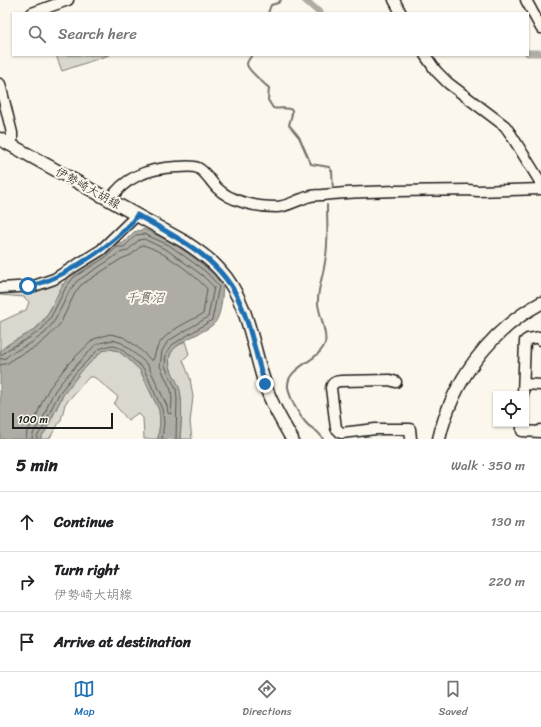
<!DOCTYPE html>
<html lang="en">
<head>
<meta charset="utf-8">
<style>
	body { margin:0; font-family:Sriracha,"Klee One",sans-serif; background:#f2f2f2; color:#202124 }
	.controls { position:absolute; right:12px; bottom:12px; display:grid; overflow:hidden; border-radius:0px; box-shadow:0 1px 3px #0004 }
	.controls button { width:36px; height:36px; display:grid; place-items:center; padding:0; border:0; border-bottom:1px solid #e0e0e0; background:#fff; color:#202124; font:20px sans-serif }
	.scale { position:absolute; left:12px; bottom:10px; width:101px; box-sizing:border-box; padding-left:4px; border:2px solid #1c1c1c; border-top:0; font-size:11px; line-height:14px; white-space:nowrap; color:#1c1c1c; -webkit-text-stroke:3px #fbf7ec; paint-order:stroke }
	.stop { position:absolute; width:12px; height:12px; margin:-9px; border:3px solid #1f6fb2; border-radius:50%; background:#fff }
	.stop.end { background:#1f6fb2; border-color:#fff; box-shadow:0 1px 4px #0008 }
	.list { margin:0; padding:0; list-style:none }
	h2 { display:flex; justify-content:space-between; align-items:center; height:52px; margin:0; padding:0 16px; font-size:17px }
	h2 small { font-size:13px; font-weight:400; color:#757577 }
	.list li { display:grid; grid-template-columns:26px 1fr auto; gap:12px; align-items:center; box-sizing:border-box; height:60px; padding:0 16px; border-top:1px solid #e0e0e0 }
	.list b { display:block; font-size:15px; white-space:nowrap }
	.list p { margin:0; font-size:13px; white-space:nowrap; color:#757577 }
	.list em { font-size:13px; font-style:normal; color:#757577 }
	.icon { flex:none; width:22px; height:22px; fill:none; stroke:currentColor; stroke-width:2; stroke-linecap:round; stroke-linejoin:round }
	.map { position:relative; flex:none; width:541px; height:439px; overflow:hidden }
	.search { position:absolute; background:#fff; box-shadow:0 1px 3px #0004; left:12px; right:12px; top:12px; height:44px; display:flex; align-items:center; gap:10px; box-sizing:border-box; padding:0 14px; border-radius:0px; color:#757577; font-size:15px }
	.sheet { height:232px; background:#fff }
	nav { display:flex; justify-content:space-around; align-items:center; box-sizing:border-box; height:56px; border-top:1px solid #e0e0e0; background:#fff; font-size:11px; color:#757577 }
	nav a { display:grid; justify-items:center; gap:2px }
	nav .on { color:#1f6fb2 }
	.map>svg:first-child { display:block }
</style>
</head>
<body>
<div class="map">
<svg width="541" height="439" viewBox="0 0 541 439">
	<rect width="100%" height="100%" fill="#fbf7ec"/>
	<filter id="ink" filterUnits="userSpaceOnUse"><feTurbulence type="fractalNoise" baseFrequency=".025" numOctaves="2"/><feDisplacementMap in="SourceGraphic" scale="8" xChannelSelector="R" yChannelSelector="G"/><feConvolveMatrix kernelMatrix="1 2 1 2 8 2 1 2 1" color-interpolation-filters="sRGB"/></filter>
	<g filter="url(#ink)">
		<!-- green -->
		<g fill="#dad7ce" stroke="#7b7a75">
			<path d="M56 55H109L62 71Z"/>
			<path d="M57 280 63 285C53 304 46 321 29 334 19 341 7 342 0 352V322L26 310 29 302 24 297 0 295 1 292Z"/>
			<path d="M185 341 189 354 183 360 190 378 193 397 190 422 192 439H180C181 426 182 411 181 398 180 383 160 361 175 348 178 345 182 344 185 341Z"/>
			<path d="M111 349 118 351 126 357 140 370 159 410 160 422 158 439H144L143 418 138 413 128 420 114 404 118 397 94 377H89L65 404 61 420 49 439H40L46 430 63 395 80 373 102 351Z"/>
		</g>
		<!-- water -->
		<path fill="#afaca5" stroke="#74726e" d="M144 229 171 242 186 252 207 268 223 285C222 296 222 311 216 321 210 332 175 340 170 355 166 368 177 378 180 390 183 406 181 423 180 439H158L160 422 159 410 140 370 126 357 118 351 111 349 102 351 80 373 63 395 46 430 40 439H0V352C9 340 26 337 38 327 53 313 56 290 70 275 74 271 81 268 86 265 97 257 108 250 118 241L122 244 134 232Z"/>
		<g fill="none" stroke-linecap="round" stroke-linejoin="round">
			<!-- shore -->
			<g stroke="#575653" stroke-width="1">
				<path d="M0 354H3L7 350 29 338 42 329 51 317 66 287 74 277 106 257 117 247H124L136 235 144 234 169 245 205 271 219 286 212 320 172 345 166 354 165 366 176 389 177 399 176 439"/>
				<path d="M0 359 6 358 10 354 31 343 45 333 55 320 70 290 77 281 108 261 119 253 127 251 139 240 144 239 167 250 202 275 214 287 208 317 168 341 162 351 160 366 171 390 172 399 171 414 168 413 167 406 148 365 132 351 122 343 113 340 100 343 95 345C82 360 68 373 56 389 49 399 47 410 42 420 38 426 32 432 32 439"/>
				<path d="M0 365 8 363 14 358 36 347 48 337 60 324 75 293 81 285 121 259 131 255 142 245C159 248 196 275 207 289L203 314C188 322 164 332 157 348 155 352 155 356 153 360H151L136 346 123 337 110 334 94 339 69 363 50 387 43 400 34 422 27 431 26 439"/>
				<path d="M37 439V436L43 428 53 405 60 392 77 371 99 349 111 345 120 348 144 369 162 409 164 422 162 439"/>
			</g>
			<!-- stream -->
			<g stroke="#74726e" stroke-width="2">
				<path d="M268 13 271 5 278 3 281 0"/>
				<path d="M252 55C250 58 247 61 247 64 247 70 264 83 269 88L268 100 273 108C281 110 284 106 292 110V114L289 125 299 137 311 164 329 167 332 171 333 191"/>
				<path d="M323 439C317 428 312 430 306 423 298 414 290 399 288 387 286 367 320 361 325 343 328 335 319 314 318 304 317 290 323 277 325 262 329 243 327 224 327 205"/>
			</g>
			<!-- canal -->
			<g stroke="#afaca5" stroke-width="7">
				<path d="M305 0 320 13"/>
				<path d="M528 53H541"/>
			</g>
			<defs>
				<g id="minor">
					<path d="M394 0 401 13"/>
					<path d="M526 0 541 28"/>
					<path d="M32 13 68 0"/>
					<path d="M425 55 436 71 448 83 505 126 510 133 541 183"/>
					<path d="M0 84 12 133V140L9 145"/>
					<path d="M110 200C125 176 150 168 177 167 184 167 192 165 198 168 206 172 210 181 217 188 231 202 257 207 276 207 285 207 293 202 302 199 308 196 315 195 322 195 370 190 419 191 468 190L478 191 541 189"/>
					<path d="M0 288 34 286 54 279 101 250 137 215"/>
					<path d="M396 382 390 380 341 381C336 381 332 383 331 388L336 428 341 433 376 429H410L411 439"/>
					<path d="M524 384 541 385"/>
					<path d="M523 394 525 341 528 339 540 337 541 340"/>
					<path d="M522 424V431L540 432 541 430"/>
				</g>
				<g id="major">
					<path d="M0 139 185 242C197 250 209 258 219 269 250 302 252 349 267 390 273 407 283 423 292 439"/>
					<path d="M439 439C452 382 489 331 541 303"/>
				</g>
			</defs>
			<!-- minor casing -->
			<use href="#minor" stroke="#1c1c1c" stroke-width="13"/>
			<!-- major casing -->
			<use href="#major" stroke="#1c1c1c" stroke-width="15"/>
			<!-- minor -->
			<use href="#minor" stroke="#fbf7ec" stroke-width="10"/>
			<!-- major -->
			<use href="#major" stroke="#fbf7ec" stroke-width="12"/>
		</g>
	</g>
	<g fill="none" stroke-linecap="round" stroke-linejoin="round" filter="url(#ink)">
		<!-- route -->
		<path stroke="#1f6fb2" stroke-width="5" d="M28 286C58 282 121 241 137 215 178 238 223 259 241 305 252 330 256 358 265 384"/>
	</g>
	<g text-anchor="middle" stroke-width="4" stroke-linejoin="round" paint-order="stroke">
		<!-- street labels -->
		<g font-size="12" fill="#1c1c1c" stroke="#fbf7ec">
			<text transform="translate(88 188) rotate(29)" y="4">伊勢崎大胡線</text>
		</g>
		<!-- water labels -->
		<g font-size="13" font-style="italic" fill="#575653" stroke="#fbf7ec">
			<text x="145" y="302">千貫沼</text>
		</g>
	</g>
</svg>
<div class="controls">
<button><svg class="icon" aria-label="locate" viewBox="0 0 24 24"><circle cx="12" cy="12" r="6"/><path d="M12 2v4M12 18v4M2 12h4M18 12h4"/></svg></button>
</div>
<div class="scale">100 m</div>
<div class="stop" style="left:28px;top:286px"></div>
<div class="stop end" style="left:265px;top:384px"></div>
<div class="search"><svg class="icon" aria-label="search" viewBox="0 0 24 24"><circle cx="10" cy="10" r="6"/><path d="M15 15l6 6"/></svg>Search here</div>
</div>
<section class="sheet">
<h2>5 min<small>Walk · 350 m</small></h2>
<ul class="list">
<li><svg class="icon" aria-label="ahead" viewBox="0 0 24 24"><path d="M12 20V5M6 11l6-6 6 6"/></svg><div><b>Continue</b></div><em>130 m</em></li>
<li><svg class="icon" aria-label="right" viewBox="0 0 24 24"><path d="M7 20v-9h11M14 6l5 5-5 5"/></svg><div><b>Turn right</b><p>伊勢崎大胡線</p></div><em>220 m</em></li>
<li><svg class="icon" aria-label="arrive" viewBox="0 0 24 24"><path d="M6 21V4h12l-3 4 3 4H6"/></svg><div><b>Arrive at destination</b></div></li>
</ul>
</section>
<nav>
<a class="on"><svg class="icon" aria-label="map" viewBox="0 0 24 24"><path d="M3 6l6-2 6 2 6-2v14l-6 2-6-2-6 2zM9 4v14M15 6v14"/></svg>Map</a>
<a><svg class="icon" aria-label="directions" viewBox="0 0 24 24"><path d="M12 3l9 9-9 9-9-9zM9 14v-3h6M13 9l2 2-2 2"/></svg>Directions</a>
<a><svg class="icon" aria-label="saved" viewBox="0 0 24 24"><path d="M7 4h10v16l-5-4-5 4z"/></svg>Saved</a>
</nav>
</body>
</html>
